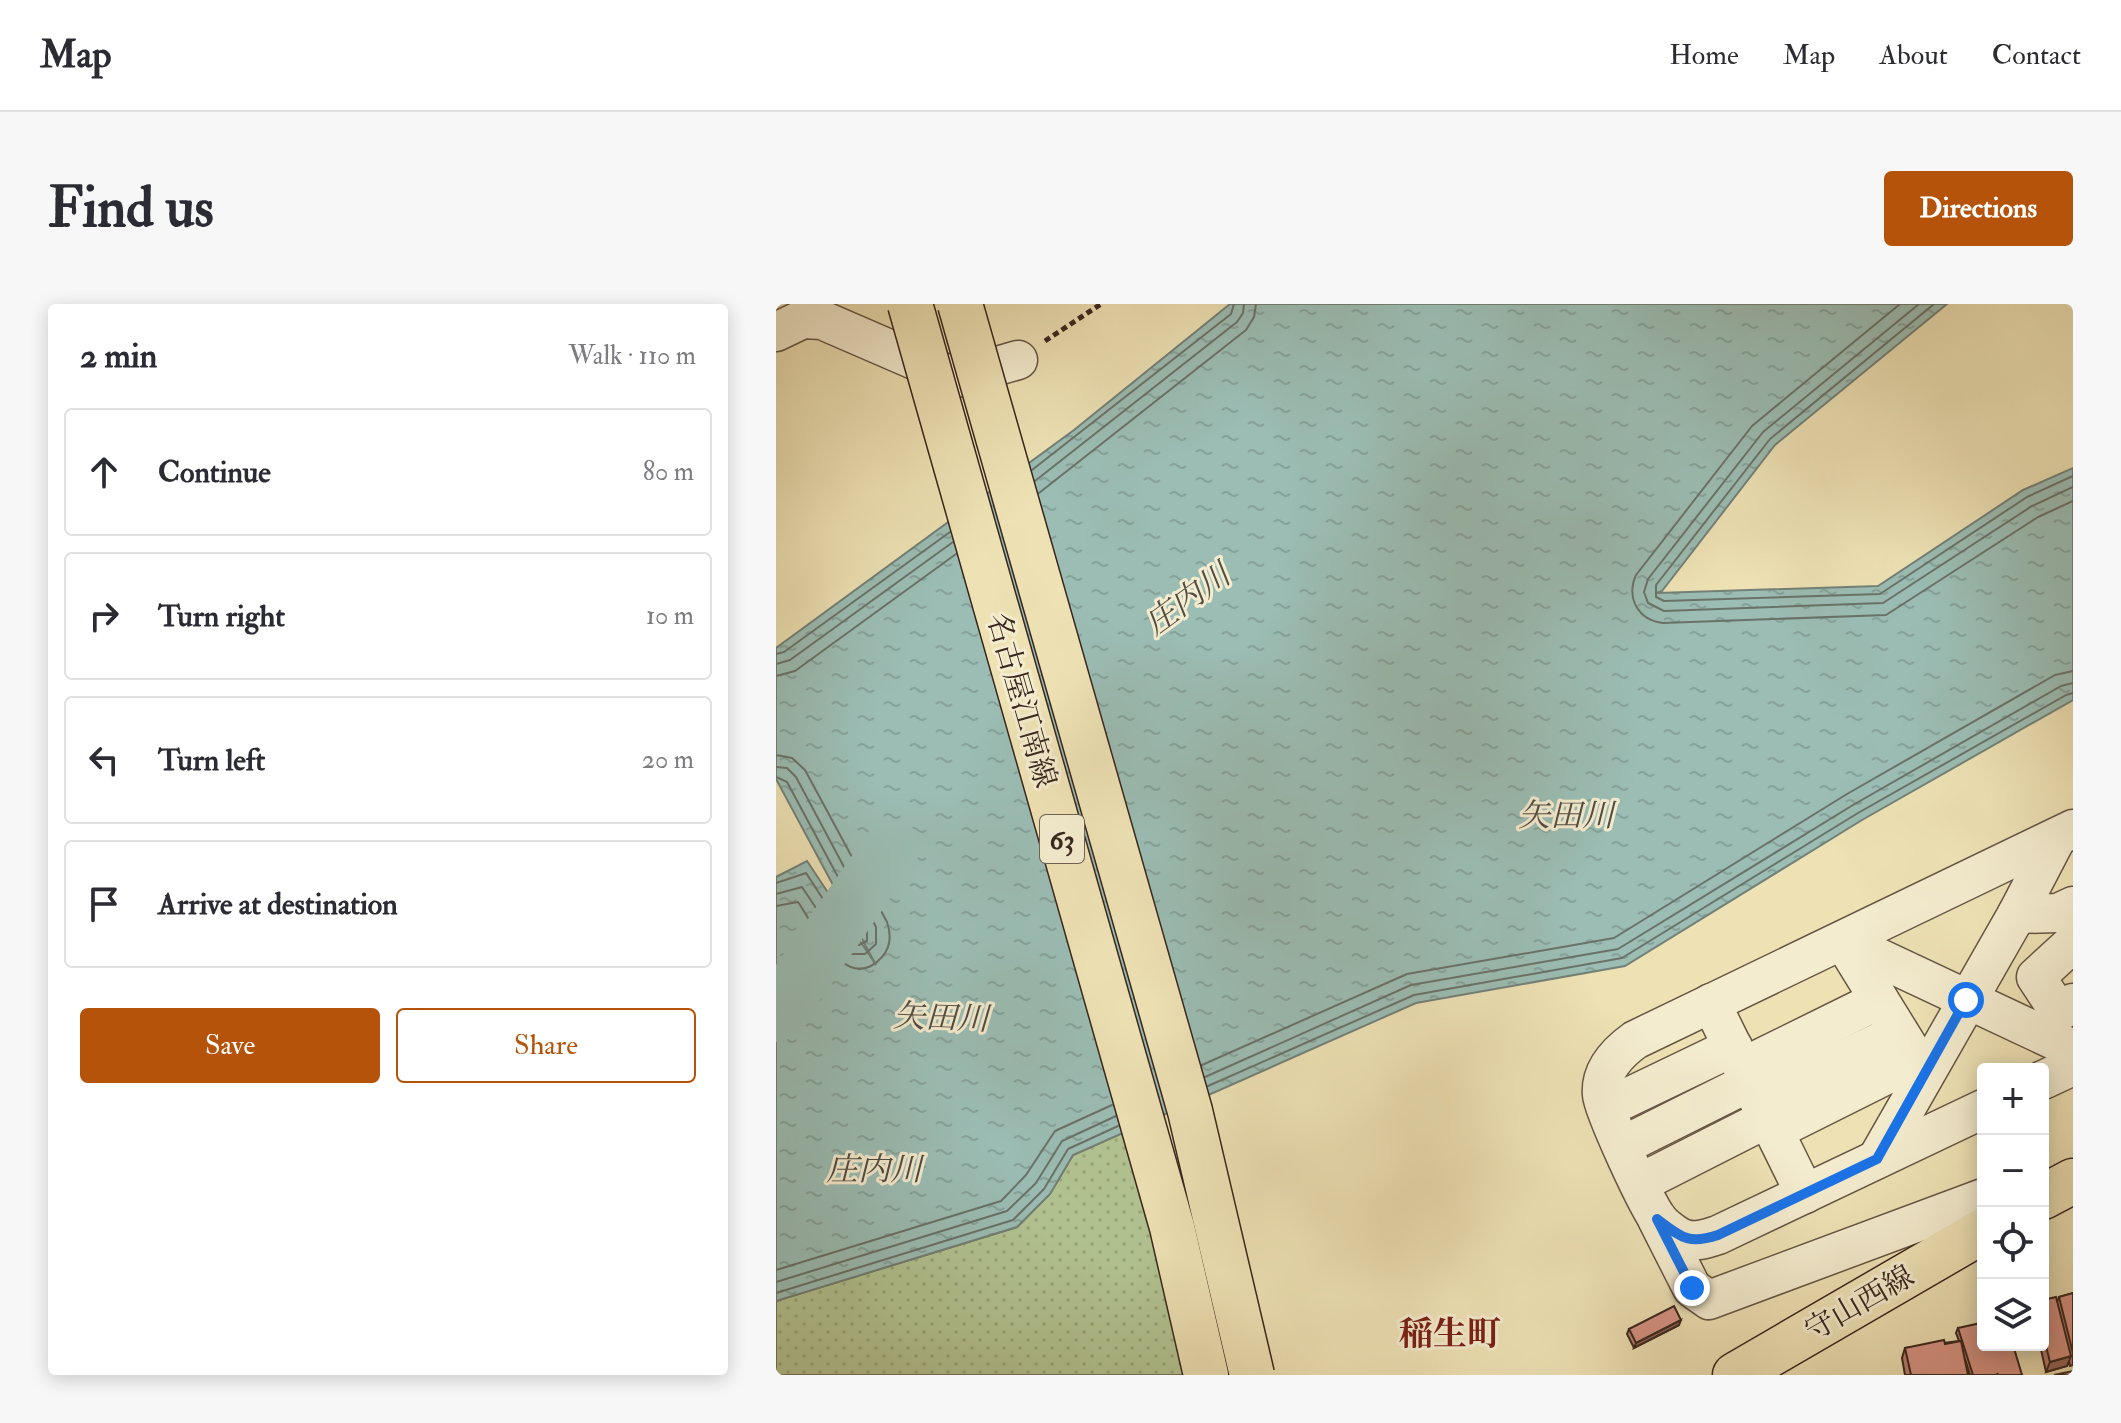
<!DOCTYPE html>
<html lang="en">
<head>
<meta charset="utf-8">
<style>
	body { margin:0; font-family:"IM FELL Double Pica","Noto Serif JP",serif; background:#f7f7f7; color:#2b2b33 }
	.controls { position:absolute; right:24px; bottom:24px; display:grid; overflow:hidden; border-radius:8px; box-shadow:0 4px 20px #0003 }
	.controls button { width:72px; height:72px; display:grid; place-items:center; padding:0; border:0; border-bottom:2px solid #e1e1e2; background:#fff; color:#2b2b33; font:40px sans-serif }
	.stop { position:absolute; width:24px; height:24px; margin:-18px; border:6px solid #1a73e8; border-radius:50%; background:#fff }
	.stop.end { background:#1a73e8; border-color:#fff; box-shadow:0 2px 8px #0008 }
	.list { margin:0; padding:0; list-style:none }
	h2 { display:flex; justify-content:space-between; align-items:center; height:104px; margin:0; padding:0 32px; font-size:34px }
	h2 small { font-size:26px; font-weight:400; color:#7c7c81 }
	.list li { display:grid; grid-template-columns:52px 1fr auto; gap:24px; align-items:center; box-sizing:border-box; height:128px; margin:0 16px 16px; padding:0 16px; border:2px solid #e1e1e2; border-radius:8px }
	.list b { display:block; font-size:30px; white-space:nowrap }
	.list em { font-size:26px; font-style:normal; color:#7c7c81 }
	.actions { display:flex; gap:16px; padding:24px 32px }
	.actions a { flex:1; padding:18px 0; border:2px solid #b45309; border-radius:8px; text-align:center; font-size:28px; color:#b45309 }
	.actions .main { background:#b45309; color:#fff }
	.icon { flex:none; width:44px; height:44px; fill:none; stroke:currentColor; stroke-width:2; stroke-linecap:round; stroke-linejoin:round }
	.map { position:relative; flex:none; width:1297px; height:1071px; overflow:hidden; border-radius:8px }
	header { display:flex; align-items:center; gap:48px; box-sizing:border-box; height:112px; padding:0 40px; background:#fff; border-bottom:2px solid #e1e1e2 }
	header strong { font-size:38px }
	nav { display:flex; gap:44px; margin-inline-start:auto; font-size:28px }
	.intro { display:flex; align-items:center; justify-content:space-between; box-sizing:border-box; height:192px; padding:0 48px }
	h1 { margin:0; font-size:56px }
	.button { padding:20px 36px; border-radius:8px; background:#b45309; color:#fff; font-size:28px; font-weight:700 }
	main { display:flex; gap:48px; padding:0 48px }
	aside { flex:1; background:#fff; border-radius:8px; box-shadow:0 4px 20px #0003 }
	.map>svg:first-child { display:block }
</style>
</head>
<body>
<header>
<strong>Map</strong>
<nav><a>Home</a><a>Map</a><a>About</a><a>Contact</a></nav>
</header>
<div class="intro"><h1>Find us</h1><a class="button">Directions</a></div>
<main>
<aside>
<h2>2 min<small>Walk · 110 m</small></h2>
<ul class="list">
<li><svg class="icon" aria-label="ahead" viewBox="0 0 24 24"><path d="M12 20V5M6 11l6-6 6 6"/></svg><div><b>Continue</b></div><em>80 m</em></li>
<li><svg class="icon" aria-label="right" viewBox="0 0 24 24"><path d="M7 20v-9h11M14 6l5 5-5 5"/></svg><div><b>Turn right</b></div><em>10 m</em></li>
<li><svg class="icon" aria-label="left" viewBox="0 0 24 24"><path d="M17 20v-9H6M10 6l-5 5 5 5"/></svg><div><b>Turn left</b></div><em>20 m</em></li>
<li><svg class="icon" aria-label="arrive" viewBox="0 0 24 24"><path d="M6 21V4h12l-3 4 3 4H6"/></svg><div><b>Arrive at destination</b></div></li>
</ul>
<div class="actions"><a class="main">Save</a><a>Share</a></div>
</aside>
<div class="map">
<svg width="1297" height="1071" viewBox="0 0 1297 1071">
	<defs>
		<pattern id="grass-dots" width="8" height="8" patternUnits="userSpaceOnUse" patternTransform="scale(2)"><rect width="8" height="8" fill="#b2c492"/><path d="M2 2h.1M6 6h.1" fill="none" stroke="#9aa87d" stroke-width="1.8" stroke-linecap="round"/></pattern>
		<pattern id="water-ripples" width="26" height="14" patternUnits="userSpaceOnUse" patternTransform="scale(2)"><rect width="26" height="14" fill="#9bbdb4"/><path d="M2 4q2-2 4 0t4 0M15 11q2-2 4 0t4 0" fill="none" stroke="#86a29a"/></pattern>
	</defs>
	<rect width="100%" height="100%" fill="#eee2b5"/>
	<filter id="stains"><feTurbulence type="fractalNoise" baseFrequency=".0025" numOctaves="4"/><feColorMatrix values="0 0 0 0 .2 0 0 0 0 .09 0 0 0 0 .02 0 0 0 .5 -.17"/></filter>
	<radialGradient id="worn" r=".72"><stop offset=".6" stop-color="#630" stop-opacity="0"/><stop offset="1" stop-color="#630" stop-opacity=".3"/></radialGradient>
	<!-- grass -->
	<path fill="url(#grass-dots)" stroke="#757558" stroke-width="2" d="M384 812 447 1071H0V997L241 923 274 890 297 851Z"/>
	<!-- water -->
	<path fill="url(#water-ripples)" stroke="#738178" stroke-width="2" d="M454 0H1171L999 141 886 287 881 289 1102 282 1247 186 1297 164V396L1086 516 849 662 640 699 297 851 274 890 241 923 0 997V573L31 557 100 661 0 475V344L298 126Z"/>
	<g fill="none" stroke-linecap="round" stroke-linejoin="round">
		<!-- shore -->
		<g stroke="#6a7269" stroke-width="2">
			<path d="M1124 0 976 122 860 271C850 294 862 316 887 319L1110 311 1262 213 1297 197"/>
			<path d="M1143 0 987 128 872 275 868 288 872 299 888 307 1107 299 1256 202 1297 183"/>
			<path d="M1158 0 994 135 880 281V293L888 297 1104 290 1251 193 1297 172"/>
			<path d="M256 166 455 10 458 0"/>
			<path d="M259 177 461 18 467 9 468 0"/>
			<path d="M263 189 470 26 478 13 480 0"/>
			<path d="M0 350 8 348 174 228"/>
			<path d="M0 360 14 356 177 238"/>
			<path d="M0 372 19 367 180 250"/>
			<path d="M0 451 16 454 29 466 111 618C115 630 115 643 106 653 70 693 38 621 22 598L0 602"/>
			<path d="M0 463 11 464 20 473 100 623V640L89 650H75L66 643 26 583 0 590"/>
			<path d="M0 473 11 478 91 627V637L83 641 75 638 30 569 0 579"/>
			<path d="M426 761 631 670 838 634 1071 490 1279 371 1297 367"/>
			<path d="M429 773 635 681 842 645 1077 501 1285 382 1297 379"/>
			<path d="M432 782 638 691 846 654 1082 509 1290 391 1297 389"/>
			<path d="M0 966 225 897 250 871 279 827 336 801"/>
			<path d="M0 978 231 907 260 879 286 837 340 812"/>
			<path d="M0 989 237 916 268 885 292 845 342 822"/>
		</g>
		<!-- river -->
		<path stroke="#9bbdb4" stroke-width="56" d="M0 710 116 543"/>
		<defs>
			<g id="minor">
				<path d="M0 28 27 15 46 16 180 74 242 56"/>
				<path d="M1241 610 1282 609 1297 602"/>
				<path d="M1297 639 1260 673 1283 708 1297 699"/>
				<path d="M935 699 1029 890"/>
				<path d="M967 763 1103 696"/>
				<path d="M1149 770 1067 637 1297 745"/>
				<path d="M1267 776 1297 762"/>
				<path d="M982 795 1123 729"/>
				<path d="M830 804 957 743"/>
				<path d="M1207 805 942 931C930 935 918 939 906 934 899 931 886 921 882 915 872 903 827 806 826 791 824 767 841 749 859 736L1297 525"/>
				<path d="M998 827 1140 756"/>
				<path d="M846 842 974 778"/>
				<path d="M1101 855 1241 610 1281 533"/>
				<path d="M864 879 992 814"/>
				<path d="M881 915 916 984 933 996 1207 894"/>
			</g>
			<g id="major">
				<path d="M1267 893 1297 877"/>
				<path d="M959 1071 1207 927"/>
			</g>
		</defs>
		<!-- minor casing -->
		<use href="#minor" stroke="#654" stroke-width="41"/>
		<!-- major casing -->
		<use href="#major" stroke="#38261e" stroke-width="47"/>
		<!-- path -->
		<path stroke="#38261e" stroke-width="5" stroke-dasharray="6 4" stroke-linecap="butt" d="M269 37 325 0"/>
		<!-- minor -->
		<use href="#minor" stroke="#f4eccf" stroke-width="38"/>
		<!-- major -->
		<use href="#major" stroke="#eee2b5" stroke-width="44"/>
		<defs>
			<g id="major-bridge">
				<path d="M134 0 396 923 430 1071"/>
				<path d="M184 0 414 807 476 1071"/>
			</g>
		</defs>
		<!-- major-bridge casing -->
		<use href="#major-bridge" stroke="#38261e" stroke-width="47" stroke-linecap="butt"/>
		<!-- major-bridge -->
		<use href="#major-bridge" stroke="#eee2b5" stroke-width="44"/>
	</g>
	<!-- wall -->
	<g fill="#b97e72" stroke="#38261e" stroke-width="2">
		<path d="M1297 989V1061L1294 1062 1293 1057 1291 1062 1270 1068 1264 1041H1267V996L1281 998 1283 993Z"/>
		<path d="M903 1021 858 1044 851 1030 853 1025Z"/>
		<path d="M1182 1024 1207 1041 1246 1071H1194L1189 1055 1192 1071H1129L1126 1054 1129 1044 1183 1037 1180 1029Z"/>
	</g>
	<!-- shaded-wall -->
	<g fill="#96675c" stroke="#38261e" stroke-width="2">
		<path d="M905 1016 903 1021 858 1044 860 1039Z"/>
		<path d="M1295 1052 1291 1062 1270 1068 1274 1058Z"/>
	</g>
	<!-- building -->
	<g fill="#d79384" stroke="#38261e" stroke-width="2">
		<path d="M1297 989V1049L1283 993Z"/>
		<path d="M1280 993 1295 1052 1274 1058 1267 1030V996Z"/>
		<path d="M898 1002 905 1016 860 1039 853 1025Z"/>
		<path d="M1205 1019 1207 1024V1041H1237L1246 1071H1222L1221 1069 1222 1071H1197L1182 1024Z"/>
		<path d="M1168 1036 1169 1040 1185 1037 1192 1071H1135L1129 1044Z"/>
		<path d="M1297 1067V1071H1278Z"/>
	</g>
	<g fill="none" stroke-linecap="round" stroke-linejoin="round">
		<!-- route -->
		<path stroke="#1a73e8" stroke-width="10" d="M916 984 881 915C905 933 912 941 942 931L1101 855 1190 696"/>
	</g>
	<g text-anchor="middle" stroke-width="6" stroke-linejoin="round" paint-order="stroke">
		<!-- shield labels -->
		<rect fill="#f4eccf" stroke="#706153" stroke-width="2" x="264" y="511" width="44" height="48" rx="6"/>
		<g font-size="28" font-weight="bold" fill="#38261e">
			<text x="286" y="545">63</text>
		</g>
		<!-- street labels -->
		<g font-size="30" fill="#38261e" stroke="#f4eccf">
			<text transform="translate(246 396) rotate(74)" y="10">名古屋江南線</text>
			<text transform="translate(1083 999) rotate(-30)" y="10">守山西線</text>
		</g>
		<!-- water labels -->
		<g font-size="32" font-style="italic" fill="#514c44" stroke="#f4eccf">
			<text transform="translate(411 295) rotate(-36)" y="11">庄内川</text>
			<text x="790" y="522">矢田川</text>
			<text transform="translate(165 713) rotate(2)" y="11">矢田川</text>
			<text x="98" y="876">庄内川</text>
		</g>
		<!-- quarter labels -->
		<g font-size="34" font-weight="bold" fill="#7a1f14" stroke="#f4eccf">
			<text x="674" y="1041">稲生町</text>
		</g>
	</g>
	<rect width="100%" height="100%" filter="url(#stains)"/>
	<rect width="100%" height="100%" fill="url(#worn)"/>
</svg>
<div class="controls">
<button>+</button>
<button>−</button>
<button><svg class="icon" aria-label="locate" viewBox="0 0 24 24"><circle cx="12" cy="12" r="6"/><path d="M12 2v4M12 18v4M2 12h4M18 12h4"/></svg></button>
<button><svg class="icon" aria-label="layers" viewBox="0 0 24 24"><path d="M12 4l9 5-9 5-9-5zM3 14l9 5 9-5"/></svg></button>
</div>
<div class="stop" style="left:1190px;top:696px"></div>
<div class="stop end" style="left:916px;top:984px"></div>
</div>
</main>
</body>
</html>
